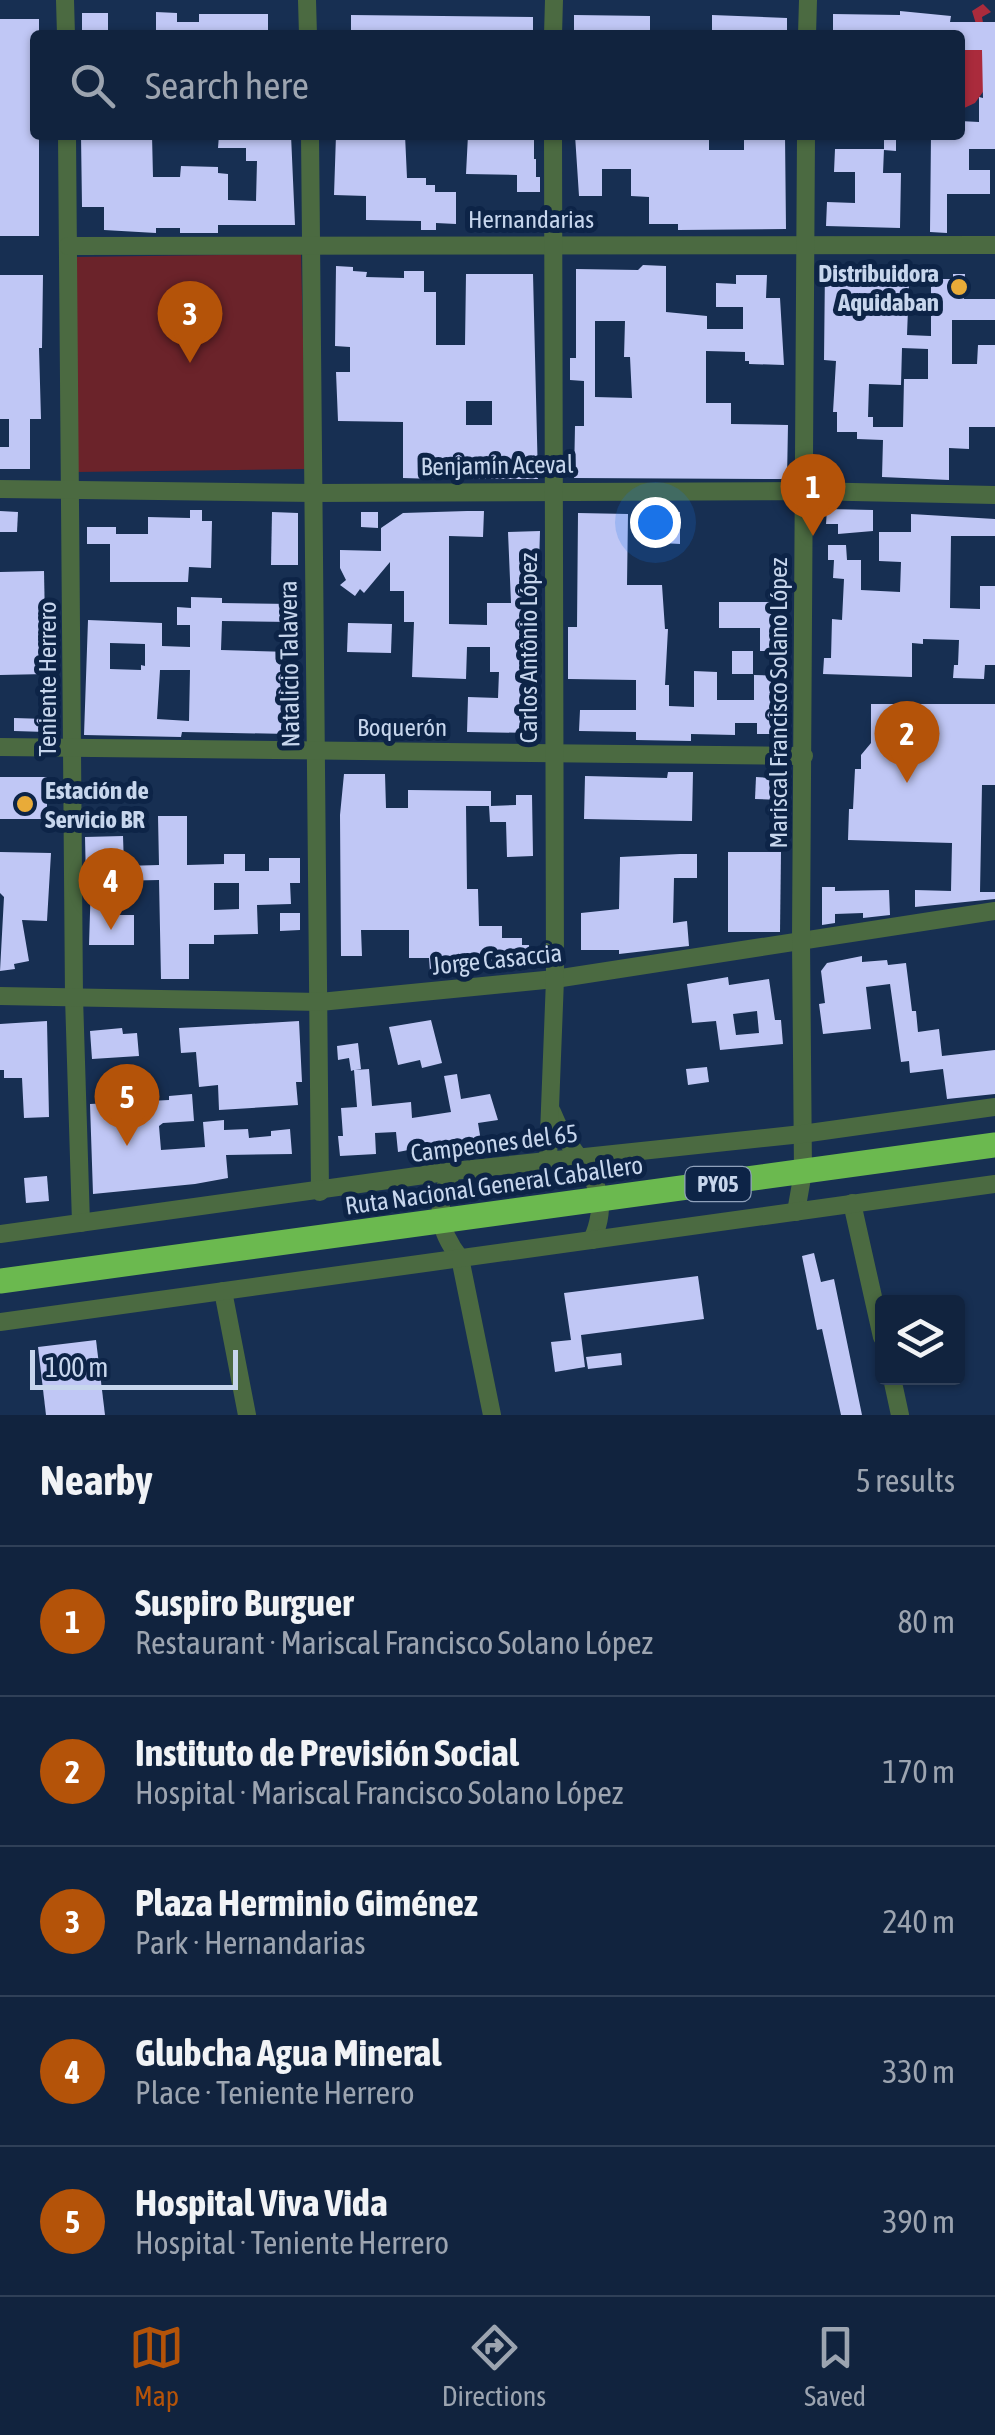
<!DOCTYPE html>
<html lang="en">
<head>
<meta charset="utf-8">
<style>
	body { margin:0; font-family:"Asap Condensed",sans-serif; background:#1a2b45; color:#f1f3f6 }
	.controls { position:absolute; right:30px; bottom:30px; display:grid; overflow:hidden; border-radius:10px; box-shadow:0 2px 8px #0004 }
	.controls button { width:90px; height:90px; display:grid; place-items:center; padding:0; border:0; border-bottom:2px solid #304058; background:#11233e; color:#f1f3f6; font:50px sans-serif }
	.scale { position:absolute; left:30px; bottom:25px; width:208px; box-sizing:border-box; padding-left:10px; border:5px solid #c7d6ed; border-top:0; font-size:28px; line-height:35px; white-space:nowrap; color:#c7d6ed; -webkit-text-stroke:8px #0d2447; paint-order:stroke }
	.you { position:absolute; left:655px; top:522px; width:35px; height:35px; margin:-25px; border:8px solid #fff; border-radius:50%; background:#1a73e8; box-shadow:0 0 0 15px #1a73e833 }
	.badge { display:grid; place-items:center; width:65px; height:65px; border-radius:50%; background:#b45309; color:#fff; font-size:32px; font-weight:700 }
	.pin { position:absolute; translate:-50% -82px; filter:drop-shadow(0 2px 5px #0008) }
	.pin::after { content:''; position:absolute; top:52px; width:35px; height:30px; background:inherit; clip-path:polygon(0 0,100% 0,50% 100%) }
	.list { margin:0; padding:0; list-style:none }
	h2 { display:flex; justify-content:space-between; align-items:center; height:130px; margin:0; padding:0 40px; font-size:42px }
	h2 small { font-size:32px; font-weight:400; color:#9ca4b0 }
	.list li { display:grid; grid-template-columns:65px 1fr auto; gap:30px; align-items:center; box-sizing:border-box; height:150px; padding:0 40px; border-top:2px solid #304058 }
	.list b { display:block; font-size:38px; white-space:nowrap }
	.list p { margin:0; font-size:32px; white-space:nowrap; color:#9ca4b0 }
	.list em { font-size:32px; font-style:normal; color:#9ca4b0 }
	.icon { flex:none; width:55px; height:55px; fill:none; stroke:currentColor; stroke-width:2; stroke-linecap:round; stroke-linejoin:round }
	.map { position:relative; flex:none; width:995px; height:1415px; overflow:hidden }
	.search { position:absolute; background:#11233e; box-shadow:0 2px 8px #0004; left:30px; right:30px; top:30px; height:110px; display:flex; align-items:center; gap:25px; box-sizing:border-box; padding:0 35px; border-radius:10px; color:#9ca4b0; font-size:38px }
	.sheet { height:880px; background:#11233e }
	nav { display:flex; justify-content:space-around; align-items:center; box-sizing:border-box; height:140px; border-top:2px solid #304058; background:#11233e; font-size:28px; color:#9ca4b0 }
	nav a { display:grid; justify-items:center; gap:5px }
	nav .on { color:#b45309 }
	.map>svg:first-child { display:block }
</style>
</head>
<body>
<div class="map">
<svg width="995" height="1415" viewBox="0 0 995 1415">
	<rect width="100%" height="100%" fill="#172f52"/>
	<!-- green -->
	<path fill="#6b232a" d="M301 254 306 469 77 472 75 257Z"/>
	<!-- forest -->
	<path fill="#aa2b3c" d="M983 4 991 12 982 17 993 78 975 103 960 110V62L976 24 972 11Z"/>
	<!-- building -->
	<g fill="#c0c7f5" fill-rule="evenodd">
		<path d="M900 11 951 16 950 22H995V149H969V170H990V194H947V233L930 232 931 135H960V121L979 122V97L983 98 982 50H960V35H833V14L900 15Z"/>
		<path d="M156 12 177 13V22H199V14H268V35H156Z"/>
		<rect x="82" y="13" width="26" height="22"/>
		<path d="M351 15 533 17V35H351Z"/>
		<path d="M574 15 650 16V35H574Z"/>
		<path d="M712 15 787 18V35H712Z"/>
		<path d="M0 19H39V35H35V135H39V236H0Z"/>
		<path d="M81 135H152L153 177H180L181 166 218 167V173L228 174V200L256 201 257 161H246V148H218L219 135H291L295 225H218V233H180V228H156V233L104 230V207H82Z"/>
		<path d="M336 135H405L407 178H426V185H435V192H456V224L436 223V230H421V221L366 220V196L334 195Z"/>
		<path d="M468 135H534V159H536V177H540V192H517V175L466 174Z"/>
		<path d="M575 135H709V150H744V135H785L786 229 678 230V224H649V197L631 196V169H602V196H579Z"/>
		<path d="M884 135H896V151L884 150Z"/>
		<path d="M835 149H884L883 173H901L900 228 826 226 827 202 855 203V172H834Z"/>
		<path d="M643 265 666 266V312L707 316V329H743V307H716V283L736 284V275H767L766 298H780L784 365 749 364V361H745V352L706 351V403H731V424L788 425 787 479 574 478 575 426H584V381L570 380V358H576V269L638 270ZM595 321H625L624 357H630L632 398 595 397Z"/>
		<path d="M336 266 353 267V271L367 272 366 277 404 278V271H424V292H436V345H465L466 274H533L538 479H465V473H435V479L403 478V422L338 421 336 372H350V347L335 346ZM466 401H492V425H466Z"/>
		<path d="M825 267 850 268V279L909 284 907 335 931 336V279H953V274H965L964 299H995V320H952V364H977L978 345H995V427H969V449L949 448V480L882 477 883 440 857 439V432H837V412H833L836 361 824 360ZM902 348 928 349V379H904L903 427H873V417H868L869 384 901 385Z"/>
		<path d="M0 275H43L42 348H39L41 419H30V469H0V447H9V419H0Z"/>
		<path d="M827 509 873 510V531L838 534V524H826Z"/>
		<path d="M190 510H202V521H212L211 568 189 567 188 582H110V544H87V527H116V534H148V517L190 518Z"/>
		<path d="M0 511 18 512 17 532H0Z"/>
		<path d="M467 511H484L483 537 449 536V624L487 625V603H511L508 532 540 531 538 597 522 596 521 637H530V648H534L533 733 467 732 468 697 498 698 499 672H490V647H467L466 679 412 677 414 622H404V591H390V562L364 593 360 589 355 596 340 585 346 580 340 568V550L381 551V528L403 513Z"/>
		<path d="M272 512 298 513V565H271Z"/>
		<path d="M361 512H378V528L361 527Z"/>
		<path d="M661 512H680V544L661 543Z"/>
		<path d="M578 513 628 514 627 585H662L665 629H668L665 685H669V706L694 707V671L717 672V700H754V675L783 676 780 734H757V723H735V735L691 734V741L636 740V732L579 731 580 710H636V680L568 679V627H577Z"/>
		<path d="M911 514 995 519V536H951L950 608 980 609V586H995V665H985L984 679 953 678 954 665H958L959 640 923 639V644L912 643V677L823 674 824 658H831L832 619 842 620 844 579 833 578 834 560H828V545H846L847 560H861V590L900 592 901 562 879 561V532H911Z"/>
		<path d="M44 571 46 674 0 675V572Z"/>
		<path d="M191 597 222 598V603L292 604V622L222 621 221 650 291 652 289 734 182 732 181 737 84 735 88 620 162 623V646L190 647V625H177V607L191 608ZM110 643 145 644V666L141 665V670L110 669ZM160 670H190L189 721 157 719Z"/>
		<path d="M719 602H784V651H760V628H719Z"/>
		<path d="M348 623 392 624 391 653 347 652Z"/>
		<rect x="732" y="651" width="21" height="23"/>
		<path d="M871 704H995V785H982L980 892H995V899L915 907V890L951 891 952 843 848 840 849 809H853L855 769H861V755L871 743Z"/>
		<path d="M14 718 46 719V732L14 731Z"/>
		<path d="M668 772H693L692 821 584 819 585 776 667 778Z"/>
		<path d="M344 774H385L386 808H408V790L491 791V806L516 805V795H532L533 856 507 857 506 822H490L489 806H466L467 889H478L479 926H502V938H522V945H529L530 966H503V971H430L429 958H409V930H361L362 956H341L340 815Z"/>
		<rect x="0" y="777" width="47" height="42"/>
		<path d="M756 777 782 779 781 800 755 799Z"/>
		<path d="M158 816H187V865L224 864V854H245V871H269V858H300V883H290L291 904 257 905 258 934 214 935V944H189V979H161L159 880 112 881V915H134V945H89L91 881H86L85 837 123 836 124 866 159 865ZM214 883H239V909L214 910Z"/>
		<path d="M0 852 51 853 47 921 22 920 29 961 14 964 15 969 0 971 4 897 0 893Z"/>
		<path d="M728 852H781L780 932H728Z"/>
		<path d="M680 854H697V878H674L673 923 687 921 689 946 619 954V950H581V913L619 909 620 857Z"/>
		<path d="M822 887H835V891L889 890 890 915 863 918V913L835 914V923L822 925Z"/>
		<path d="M280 913H300V930L280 931Z"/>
		<path d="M862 956V962L887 960 888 965 906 963 912 1011H916L918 1032 939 1029 942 1056 995 1050V1094L947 1099 943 1069 910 1073 909 1061 901 1062 890 984 866 987 871 1029 823 1034 819 1004 825 1003 821 971 827 963Z"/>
		<path d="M728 977 729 985 769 979 775 1020H781L783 1044 720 1050 716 1021 692 1023 687 984ZM757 1011 759 1033 736 1035 733 1014Z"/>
		<path d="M431 1020 442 1063 422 1068 420 1060 398 1065 389 1027Z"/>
		<path d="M47 1021 49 1117 24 1118 22 1078H4V1070H0V1024Z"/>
		<path d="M299 1021 302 1082H296L298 1105 219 1110 218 1085 199 1087 196 1052 181 1053 179 1028Z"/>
		<path d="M122 1028 123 1034 137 1033 139 1056 92 1059 90 1031Z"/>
		<path d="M358 1043 361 1069 355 1070 369 1069 372 1106 411 1102 412 1118 451 1112 444 1076 457 1074 461 1099 490 1094 498 1120 478 1123 482 1147 458 1151 456 1141 398 1152 396 1132 375 1133 376 1154 340 1156 338 1136H343L341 1108 357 1107 354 1070 351 1071 349 1058 338 1060 337 1046Z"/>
		<path d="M707 1067 709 1082 688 1085 686 1069Z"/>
		<path d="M192 1094 194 1121 163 1123 159 1126 161 1150 205 1147 203 1122 224 1120V1130L248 1129 249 1138 271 1136V1131L290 1129 292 1154 226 1155 228 1178 195 1184 93 1194 90 1104 169 1100V1096Z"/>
		<path d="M47 1176 49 1201 26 1203 24 1178Z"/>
		<path d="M814 1253 821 1282 834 1279 862 1415H841L822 1329 817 1330 802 1256Z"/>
		<path d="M698 1276 704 1319 581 1335 585 1367 555 1372 551 1342 571 1340 564 1293Z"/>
		<path d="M96 1340 105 1415H46L38 1347Z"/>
		<path d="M621 1353 622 1365 588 1369 586 1357Z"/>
	</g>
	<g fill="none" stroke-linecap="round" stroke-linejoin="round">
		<!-- minor -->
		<g stroke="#4b6a41" stroke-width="18">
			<path d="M65 0 66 35"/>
			<path d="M307 0 308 35"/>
			<path d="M553 35 554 0"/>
			<path d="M807 35 808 0"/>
			<path d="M67 135 74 997 81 1223"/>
			<path d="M310 135 320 1192"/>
			<path d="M68 246 995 245"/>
			<path d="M0 489 313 493 805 491 995 495"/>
			<path d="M0 747 804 756"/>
			<path d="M0 996 320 1002 555 979 995 911"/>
			<path d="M552 1112C571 1163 619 1180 592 1240"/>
			<path d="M548 1160 555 979 553 135"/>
			<path d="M453 1171C434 1203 437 1229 460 1258L492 1415"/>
			<path d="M852 1203 882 1337"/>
			<path d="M796 1212 803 1172 801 940 806 135"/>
			<path d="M0 1234 453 1171 802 1134 995 1107"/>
			<path d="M223 1291 247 1415"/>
			<path d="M0 1322 995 1184"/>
			<path d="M892 1378 900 1415"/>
		</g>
		<!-- highway -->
		<path stroke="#6bb94f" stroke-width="25" d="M0 1281 995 1145"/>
	</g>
	<!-- markers -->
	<g fill="#e9ab38" stroke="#0d2447" stroke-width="4">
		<circle cx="959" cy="287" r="10"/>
		<circle cx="25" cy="804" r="10"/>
	</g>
	<g text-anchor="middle" stroke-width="10" stroke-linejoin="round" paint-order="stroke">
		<!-- shield labels -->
		<rect fill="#0d2447" stroke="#8fa1bb" stroke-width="2.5" x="685.5" y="1167" width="65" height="34" rx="8"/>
		<g font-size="22" font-weight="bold" fill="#c7d6ed">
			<text x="718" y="1192">PY05</text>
		</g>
		<!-- street labels -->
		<g font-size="25" fill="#c7d6ed" stroke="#0d2447">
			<text x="531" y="228">Hernandarias</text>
			<text transform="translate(497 465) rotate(-1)" y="9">Benjamín Aceval</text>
			<text transform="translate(528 648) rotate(-90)" y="9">Carlos Antônio López</text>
			<text transform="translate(289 664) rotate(-91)" y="9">Natalicio Talavera</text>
			<text transform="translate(47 679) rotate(-90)" y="9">Teniente Herrero</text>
			<text transform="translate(778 703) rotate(-90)" y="9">Mariscal Francisco Solano López</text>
			<text x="402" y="736">Boquerón</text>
			<text transform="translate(497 959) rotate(-6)" y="9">Jorge Casaccia</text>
			<text transform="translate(494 1143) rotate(-7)" y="9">Campeones del 65</text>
			<text transform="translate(494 1185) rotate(-8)" y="9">Ruta Nacional General Caballero</text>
		</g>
		<!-- poi labels -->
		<g font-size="25" font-weight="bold" fill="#c7d6ed" stroke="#0d2447" text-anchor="end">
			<text x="939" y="282">Distribuidora<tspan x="939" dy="29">Aquidaban</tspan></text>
			<text x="45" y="799" text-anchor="start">Estación de<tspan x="45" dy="29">Servicio BR</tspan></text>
		</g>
	</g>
</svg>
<div class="controls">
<button><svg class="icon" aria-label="layers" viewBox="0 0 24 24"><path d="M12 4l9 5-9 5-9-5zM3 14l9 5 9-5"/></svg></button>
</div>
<div class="scale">100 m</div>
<div class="you"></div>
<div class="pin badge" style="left:813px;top:536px">1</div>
<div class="pin badge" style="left:907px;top:783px">2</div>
<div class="pin badge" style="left:190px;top:363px">3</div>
<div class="pin badge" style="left:111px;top:930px">4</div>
<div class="pin badge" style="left:127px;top:1146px">5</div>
<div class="search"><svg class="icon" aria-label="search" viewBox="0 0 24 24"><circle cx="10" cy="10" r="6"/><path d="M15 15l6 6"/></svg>Search here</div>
</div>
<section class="sheet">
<h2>Nearby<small>5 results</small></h2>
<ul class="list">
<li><span class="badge">1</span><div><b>Suspiro Burguer</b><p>Restaurant · Mariscal Francisco Solano López</p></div><em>80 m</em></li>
<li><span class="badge">2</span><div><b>Instituto de Previsión Social</b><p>Hospital · Mariscal Francisco Solano López</p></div><em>170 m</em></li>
<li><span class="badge">3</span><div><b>Plaza Herminio Giménez</b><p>Park · Hernandarias</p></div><em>240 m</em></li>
<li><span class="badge">4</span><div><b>Glubcha Agua Mineral</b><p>Place · Teniente Herrero</p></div><em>330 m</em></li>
<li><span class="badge">5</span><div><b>Hospital Viva Vida</b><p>Hospital · Teniente Herrero</p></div><em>390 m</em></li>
</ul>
</section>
<nav>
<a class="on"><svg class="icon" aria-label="map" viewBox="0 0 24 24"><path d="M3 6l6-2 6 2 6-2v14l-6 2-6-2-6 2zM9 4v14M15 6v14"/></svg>Map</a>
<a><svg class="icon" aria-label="directions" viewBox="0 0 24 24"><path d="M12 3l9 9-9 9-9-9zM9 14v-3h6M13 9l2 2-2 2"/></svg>Directions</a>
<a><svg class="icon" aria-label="saved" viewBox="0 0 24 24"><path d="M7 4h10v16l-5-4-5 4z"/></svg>Saved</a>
</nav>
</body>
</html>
